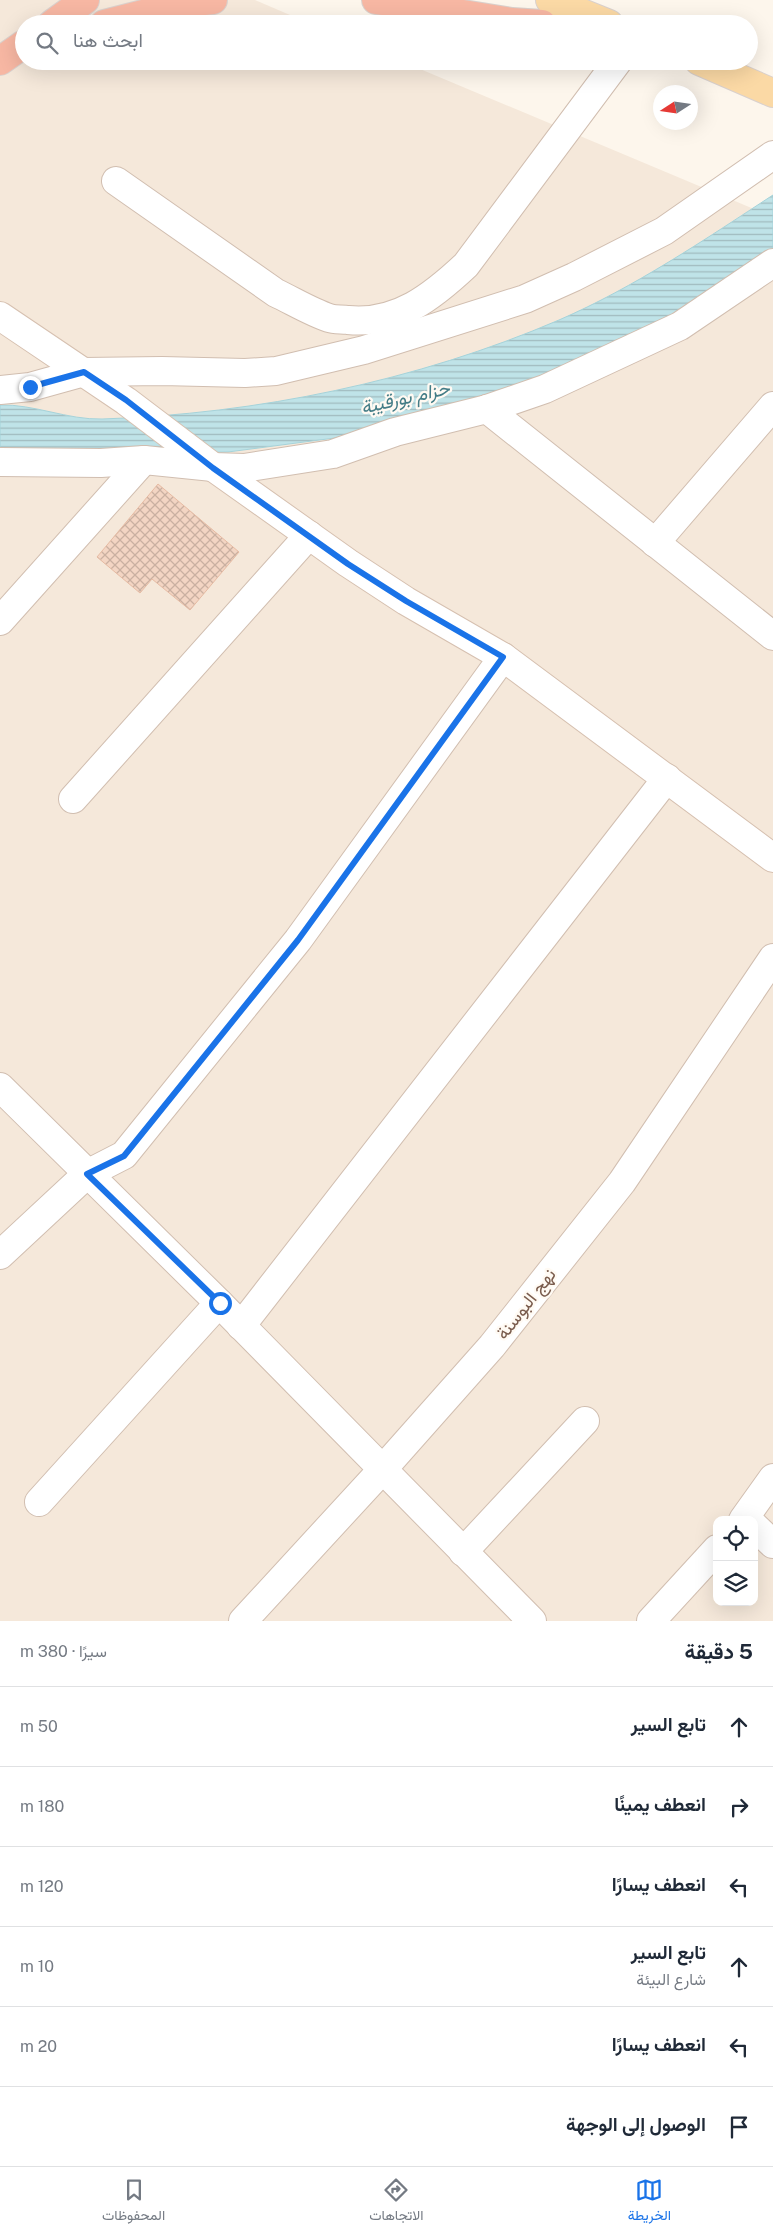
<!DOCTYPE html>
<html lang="ar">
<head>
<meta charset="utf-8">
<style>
	body { margin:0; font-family:"Public Sans",Vazirmatn,sans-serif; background:#f6f6f7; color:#1f2937; direction:rtl }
	.controls { position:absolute; right:15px; bottom:15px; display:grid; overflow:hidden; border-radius:10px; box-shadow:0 5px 20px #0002 }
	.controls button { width:45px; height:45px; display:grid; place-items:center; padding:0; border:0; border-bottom:1px solid #e0e1e3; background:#fff; color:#1f2937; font:25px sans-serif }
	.compass { position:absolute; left:653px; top:85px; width:45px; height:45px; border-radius:50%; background:#fff; box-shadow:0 5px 20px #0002; rotate:258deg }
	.stop { position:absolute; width:15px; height:15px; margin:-11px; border:4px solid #1a73e8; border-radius:50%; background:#fff }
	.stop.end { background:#1a73e8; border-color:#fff; box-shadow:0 1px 5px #0008 }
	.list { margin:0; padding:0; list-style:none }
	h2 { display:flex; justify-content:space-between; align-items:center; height:65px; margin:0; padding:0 20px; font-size:21px }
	h2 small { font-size:16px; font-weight:400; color:#747a83 }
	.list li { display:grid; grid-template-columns:32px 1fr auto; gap:15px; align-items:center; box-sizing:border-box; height:80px; padding:0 20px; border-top:1px solid #e0e1e3 }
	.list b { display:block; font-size:19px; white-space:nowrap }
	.list p { margin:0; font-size:16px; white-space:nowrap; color:#747a83 }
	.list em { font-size:16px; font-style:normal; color:#747a83 }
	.icon { flex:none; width:28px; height:28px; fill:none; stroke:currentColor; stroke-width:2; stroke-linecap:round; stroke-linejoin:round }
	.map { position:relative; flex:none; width:773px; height:1621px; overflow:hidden; direction:ltr }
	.search { position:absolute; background:#fff; box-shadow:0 5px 20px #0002; left:15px; right:15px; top:15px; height:55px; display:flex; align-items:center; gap:12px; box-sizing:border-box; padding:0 18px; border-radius:28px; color:#747a83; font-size:19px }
	.sheet { height:545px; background:#fff }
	nav { display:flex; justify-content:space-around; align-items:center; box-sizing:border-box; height:70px; border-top:1px solid #e0e1e3; background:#fff; font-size:14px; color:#747a83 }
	nav a { display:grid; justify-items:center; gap:2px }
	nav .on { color:#1a73e8 }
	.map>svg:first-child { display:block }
</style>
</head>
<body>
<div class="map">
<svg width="773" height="1621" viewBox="0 0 773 1621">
	<defs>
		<pattern id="water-rules" width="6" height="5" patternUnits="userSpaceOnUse" patternTransform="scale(1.25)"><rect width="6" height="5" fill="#bfe3e8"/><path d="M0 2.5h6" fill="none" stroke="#a0bbbe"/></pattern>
		<pattern id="building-cross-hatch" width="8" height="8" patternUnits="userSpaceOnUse" patternTransform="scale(1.25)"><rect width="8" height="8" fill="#f3d5c3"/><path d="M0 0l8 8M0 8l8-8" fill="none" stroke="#cab0a1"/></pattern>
	</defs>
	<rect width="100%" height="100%" fill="#fdf6ec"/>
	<!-- residential -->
	<path fill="#f5e8da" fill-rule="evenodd" d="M0 0H255L311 24H24V61H401L773 217V1621H0ZM717 1520H754V1602H717Z"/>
	<!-- water -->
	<path fill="url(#water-rules)" stroke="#a5d3da" d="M773 195V258L572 374 350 436 228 452 0 457V405C34 404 68 420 102 419 257 414 417 381 559 320 635 287 704 240 773 195Z"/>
	<!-- building -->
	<path fill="url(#building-cross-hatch)" stroke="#e6bba3" d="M158 484 239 552 190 610 152 579 140 593 97 557Z"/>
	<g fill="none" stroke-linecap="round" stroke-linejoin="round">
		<defs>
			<g id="street">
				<path d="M116 181 276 293C293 301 311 312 329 318 335 320 342 319 348 320 397 325 433 296 466 265L618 61"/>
				<path d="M0 390 30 387 84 372 162 371 245 373 276 371 364 350 525 299 574 277 664 231 773 155"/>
				<path d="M487 409 773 636"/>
				<path d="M0 462 101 463 144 460 213 467 244 468 333 454 395 432 487 409 545 389 680 326 773 263"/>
				<path d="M655 543 773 406"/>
				<path d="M0 621 144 460"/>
				<path d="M73 799 309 535"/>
				<path d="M0 1087 219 1303 532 1621"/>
				<path d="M0 1255 87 1174 124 1155 298 940 503 657"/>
				<path d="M241 1326 667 778"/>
				<path d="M39 1502 219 1303"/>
				<path d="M743 1520 773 1478"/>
				<path d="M754 1526 773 1544"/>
				<path d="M463 1552 585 1421"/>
				<path d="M243 1621 382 1470 492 1346 622 1182 773 958"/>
				<path d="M651 1621 717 1549"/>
			</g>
			<path id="secondary" d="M0 316 126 401 213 467 348 563 406 601 503 657 773 858"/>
			<g id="primary">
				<path d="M550 0 609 24"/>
				<path d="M699 61 773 93"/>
			</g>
			<g id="highway">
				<path d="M376 0 512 22 542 24"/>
				<path d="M52 24 85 0"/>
				<path d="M104 24 186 3 213 0"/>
				<path d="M0 61 24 44"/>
			</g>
		</defs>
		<!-- street casing -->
		<use href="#street" stroke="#d1beb0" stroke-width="30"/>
		<!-- secondary casing -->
		<use href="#secondary" stroke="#d6c0b0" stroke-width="30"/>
		<!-- primary casing -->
		<use href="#primary" stroke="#dad1cd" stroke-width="30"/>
		<!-- highway casing -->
		<use href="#highway" stroke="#dad1cd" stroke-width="30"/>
		<!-- street -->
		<use href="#street" stroke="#fff" stroke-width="28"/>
		<!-- secondary -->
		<use href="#secondary" stroke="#fff" stroke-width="28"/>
		<!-- primary -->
		<use href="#primary" stroke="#fbd9a5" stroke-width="28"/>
		<!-- highway -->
		<use href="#highway" stroke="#f7b7a3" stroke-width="28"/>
	</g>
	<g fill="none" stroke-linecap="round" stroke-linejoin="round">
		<!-- route -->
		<path stroke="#1a73e8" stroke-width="6" d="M30 387 84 372 126 400 213 468 348 564 406 601 503 657 298 940 124 1156 87 1174 220 1303"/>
	</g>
	<g text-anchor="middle" stroke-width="4.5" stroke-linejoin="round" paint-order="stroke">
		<!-- street labels -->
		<g font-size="18" fill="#7a5c4d" stroke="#fffaf3">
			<text transform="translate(526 1304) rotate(-52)" y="6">نهج البوسنة</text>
		</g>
		<!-- water labels -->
		<g font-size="19" font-style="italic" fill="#437c86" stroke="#fffaf3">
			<text transform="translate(405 397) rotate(-13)" y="7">حزام بورقيبة</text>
		</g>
	</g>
</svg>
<div class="controls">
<button><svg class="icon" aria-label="locate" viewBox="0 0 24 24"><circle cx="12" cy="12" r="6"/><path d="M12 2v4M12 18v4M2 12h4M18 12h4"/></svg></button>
<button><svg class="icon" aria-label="layers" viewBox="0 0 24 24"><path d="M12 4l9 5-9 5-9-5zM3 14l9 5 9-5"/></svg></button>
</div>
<svg class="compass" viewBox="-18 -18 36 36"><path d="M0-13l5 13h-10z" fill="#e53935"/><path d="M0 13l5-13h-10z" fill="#747a83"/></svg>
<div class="stop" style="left:220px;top:1303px"></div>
<div class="stop end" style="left:30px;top:387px"></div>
<div class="search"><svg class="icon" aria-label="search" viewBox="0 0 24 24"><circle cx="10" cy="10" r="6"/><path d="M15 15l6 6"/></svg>ابحث هنا</div>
</div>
<section class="sheet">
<h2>5 دقيقة<small>سيرًا · 380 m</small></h2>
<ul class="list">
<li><svg class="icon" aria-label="ahead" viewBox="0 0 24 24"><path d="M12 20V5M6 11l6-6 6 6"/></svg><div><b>تابع السير</b></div><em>50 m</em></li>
<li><svg class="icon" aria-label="right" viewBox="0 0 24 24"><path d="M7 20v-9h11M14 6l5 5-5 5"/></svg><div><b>انعطف يمينًا</b></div><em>180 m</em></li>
<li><svg class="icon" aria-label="left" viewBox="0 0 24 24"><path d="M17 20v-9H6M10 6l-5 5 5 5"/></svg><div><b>انعطف يسارًا</b></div><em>120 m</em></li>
<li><svg class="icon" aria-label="ahead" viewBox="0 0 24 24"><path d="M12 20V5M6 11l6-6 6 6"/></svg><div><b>تابع السير</b><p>شارع البيئة</p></div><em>10 m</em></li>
<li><svg class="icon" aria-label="left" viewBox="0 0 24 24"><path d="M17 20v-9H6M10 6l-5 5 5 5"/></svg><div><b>انعطف يسارًا</b></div><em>20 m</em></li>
<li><svg class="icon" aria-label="arrive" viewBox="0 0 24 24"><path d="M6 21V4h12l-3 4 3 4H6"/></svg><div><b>الوصول إلى الوجهة</b></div></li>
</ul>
</section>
<nav>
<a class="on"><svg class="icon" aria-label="map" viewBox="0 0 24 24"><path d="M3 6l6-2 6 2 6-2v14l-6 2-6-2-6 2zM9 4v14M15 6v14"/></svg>الخريطة</a>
<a><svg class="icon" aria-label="directions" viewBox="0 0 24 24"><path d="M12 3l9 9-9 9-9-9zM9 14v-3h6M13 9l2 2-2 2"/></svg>الاتجاهات</a>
<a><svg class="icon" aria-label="saved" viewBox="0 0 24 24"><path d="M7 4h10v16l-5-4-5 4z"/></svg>المحفوظات</a>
</nav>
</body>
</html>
